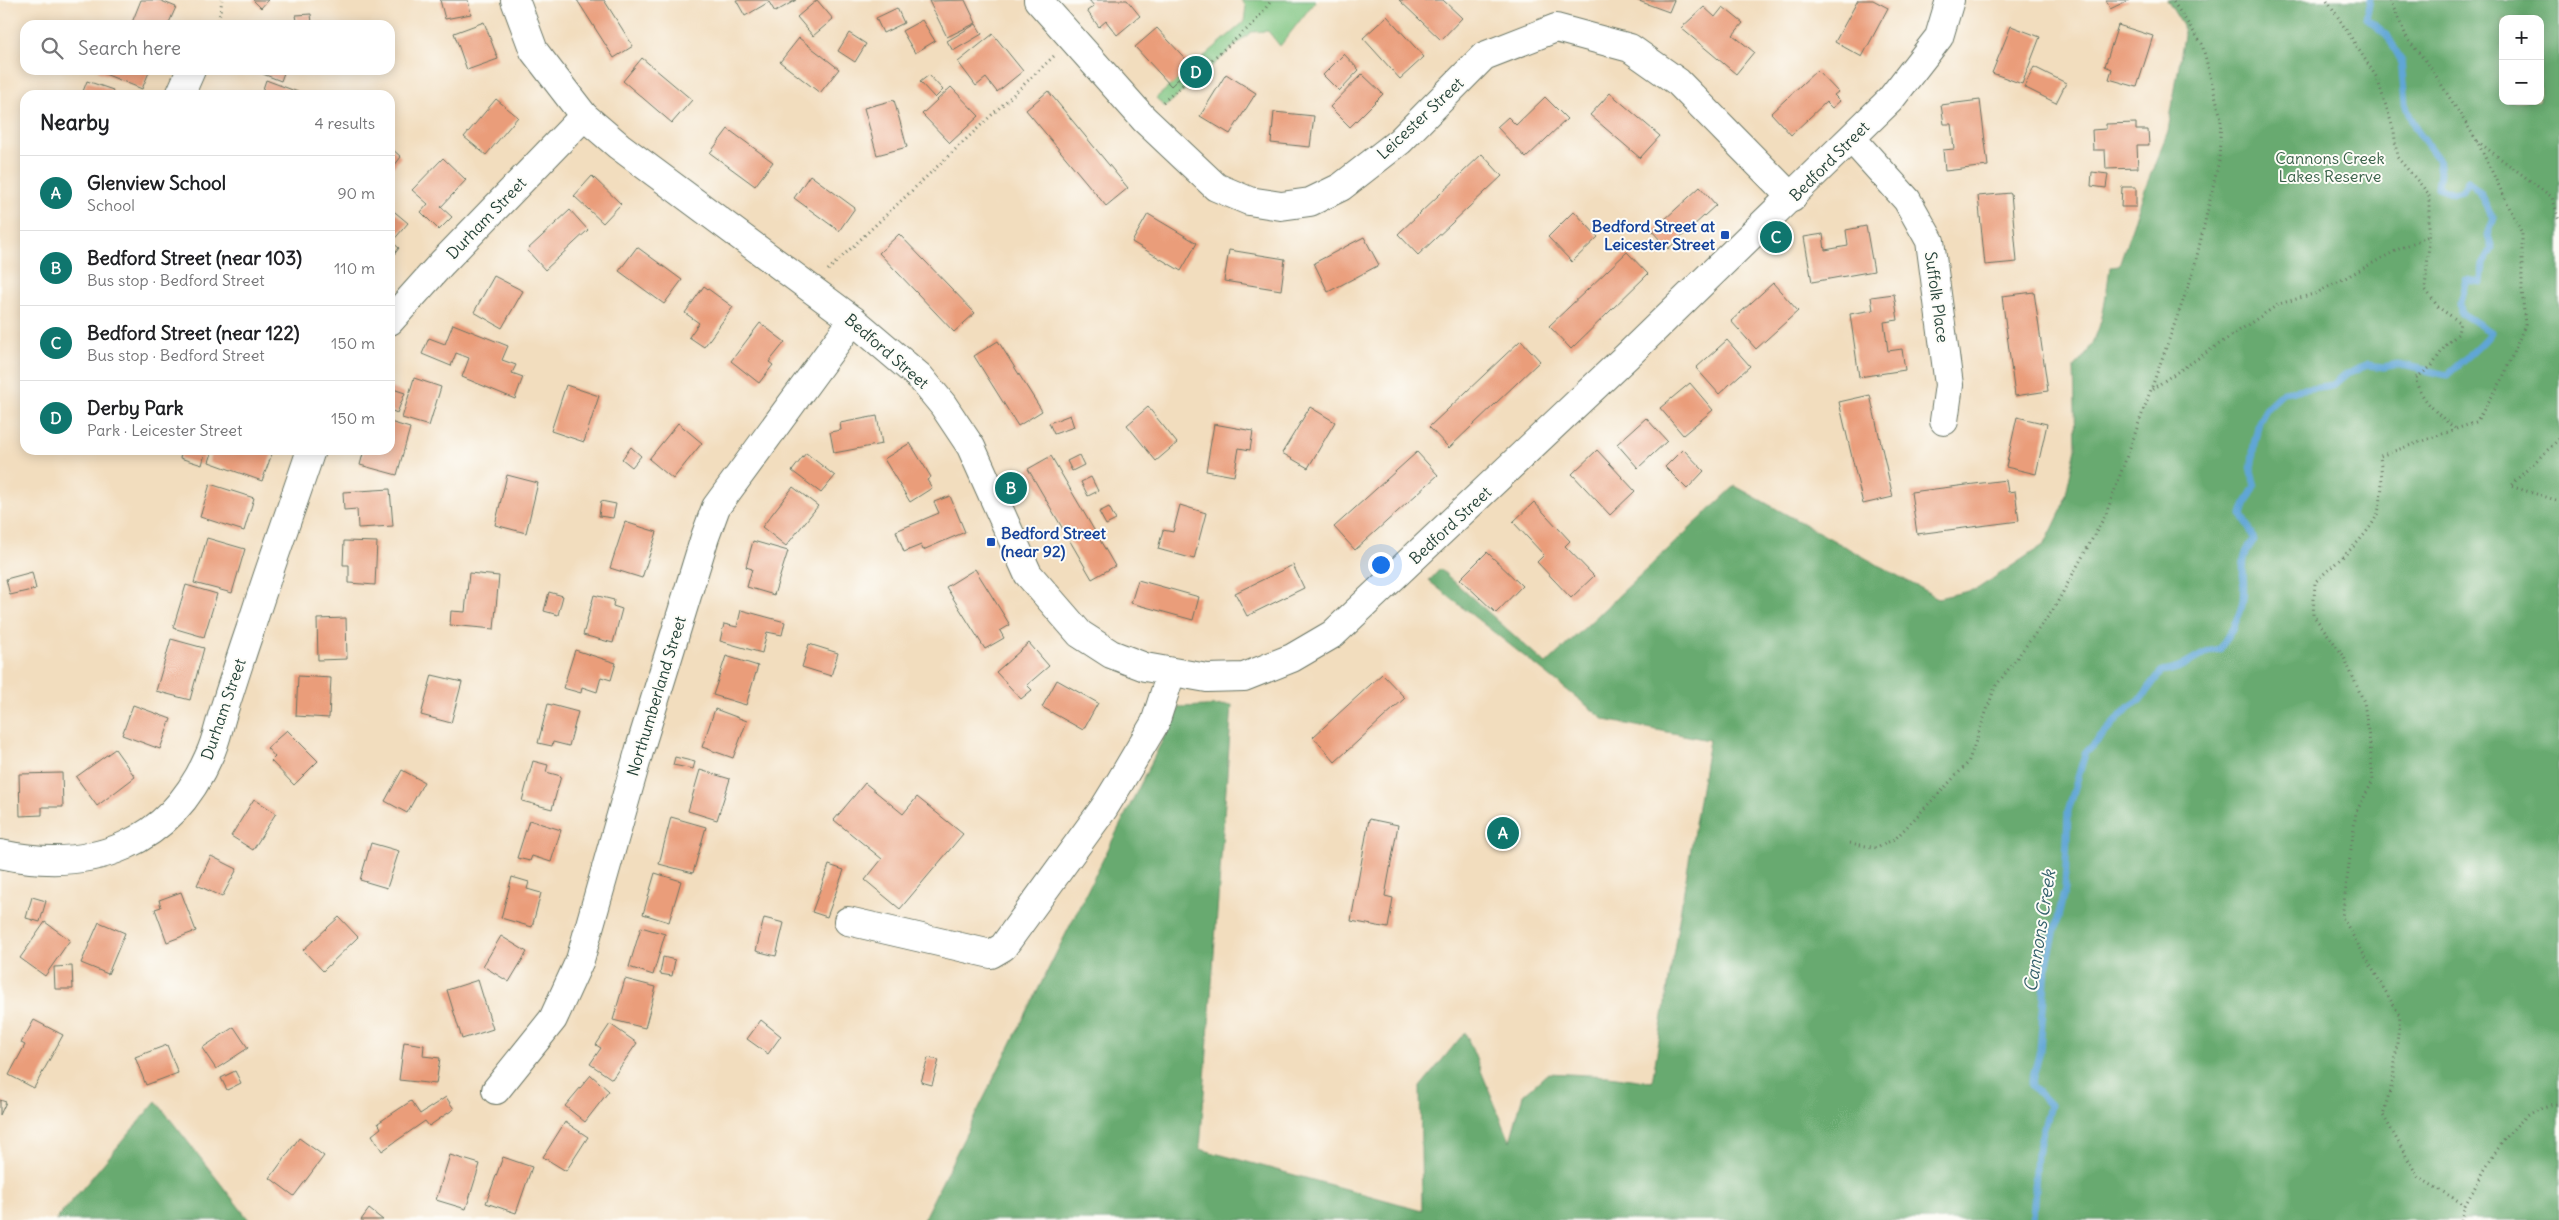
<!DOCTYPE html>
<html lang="en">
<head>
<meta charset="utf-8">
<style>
	body { margin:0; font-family:Delius,sans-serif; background:#f6f6f6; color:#202124 }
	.controls { position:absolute; right:15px; top:15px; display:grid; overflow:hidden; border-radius:10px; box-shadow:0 2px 12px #0003 }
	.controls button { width:45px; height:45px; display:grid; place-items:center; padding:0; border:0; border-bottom:1px solid #e0e0e0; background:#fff; color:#202124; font:25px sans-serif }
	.you { position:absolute; left:1380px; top:564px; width:18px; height:18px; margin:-12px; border:4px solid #fff; border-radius:50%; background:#1a73e8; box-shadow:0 0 0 8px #1a73e833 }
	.badge { display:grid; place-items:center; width:32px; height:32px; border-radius:50%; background:#0f766e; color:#fff; font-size:16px; font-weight:700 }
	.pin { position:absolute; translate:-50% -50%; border:2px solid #fff; box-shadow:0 1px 5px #0006 }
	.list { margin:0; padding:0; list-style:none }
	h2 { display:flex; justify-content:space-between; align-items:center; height:65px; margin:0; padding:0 20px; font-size:21px }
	h2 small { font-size:16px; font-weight:400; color:#757577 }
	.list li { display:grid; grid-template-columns:32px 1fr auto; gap:15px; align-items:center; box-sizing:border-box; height:75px; padding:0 20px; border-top:1px solid #e0e0e0 }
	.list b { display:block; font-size:19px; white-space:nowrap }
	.list p { margin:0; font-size:16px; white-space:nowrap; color:#757577 }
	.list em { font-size:16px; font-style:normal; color:#757577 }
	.icon { flex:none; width:28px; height:28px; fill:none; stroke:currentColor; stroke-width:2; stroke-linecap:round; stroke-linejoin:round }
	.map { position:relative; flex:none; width:2559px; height:1220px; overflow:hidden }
	.search { position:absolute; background:#fff; box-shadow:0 2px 12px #0003; left:20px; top:20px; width:375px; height:55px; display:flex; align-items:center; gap:12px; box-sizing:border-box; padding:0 18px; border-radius:15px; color:#757577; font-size:19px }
	.panel { position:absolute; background:#fff; box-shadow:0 2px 12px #0003; left:20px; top:90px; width:375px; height:365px; border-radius:15px }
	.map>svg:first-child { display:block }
</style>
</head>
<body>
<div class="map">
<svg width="2559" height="1220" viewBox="0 0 2559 1220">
	<rect width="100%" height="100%" fill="#fdfcf7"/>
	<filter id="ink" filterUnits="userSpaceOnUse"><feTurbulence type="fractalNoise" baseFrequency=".02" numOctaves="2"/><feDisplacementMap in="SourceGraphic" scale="10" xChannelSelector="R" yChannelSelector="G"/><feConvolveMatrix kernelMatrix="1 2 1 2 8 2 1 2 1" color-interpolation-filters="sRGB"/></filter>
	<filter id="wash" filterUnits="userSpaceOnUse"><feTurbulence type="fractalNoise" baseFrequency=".0096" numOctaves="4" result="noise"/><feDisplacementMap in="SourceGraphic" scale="20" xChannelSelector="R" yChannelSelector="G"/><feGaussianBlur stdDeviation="1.12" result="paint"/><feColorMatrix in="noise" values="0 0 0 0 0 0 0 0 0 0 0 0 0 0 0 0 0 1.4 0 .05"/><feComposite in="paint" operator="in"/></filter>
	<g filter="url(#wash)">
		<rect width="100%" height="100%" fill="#f2ddbe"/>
		<!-- green -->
		<path fill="#7fc581" stroke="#4f815a" d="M1241 0H1316L1280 46 1268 31 1251 32 1165 107 1156 98 1244 22 1246 6Z"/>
		<!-- forest -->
		<g fill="#67aa6f" stroke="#437452" fill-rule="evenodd">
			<path d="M2167 0H2559V1220H923L1179 707 1232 705 1200 1149 1422 1210 1420 1087 1465 1032 1510 1141 1523 1095 1548 1073 1609 1076 1652 1082 1709 740 1605 720 1429 581 1440 569 1546 664 1735 486 1938 598 1977 589 2045 544 2063 507 2076 448 2074 367C2103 341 2105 302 2110 267L2119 266 2146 186 2168 131 2184 35 2183 26ZM2503 19H2540V101H2503Z"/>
			<path d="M156 1101 249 1220H56Z"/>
		</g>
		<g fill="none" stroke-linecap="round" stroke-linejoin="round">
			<!-- stream -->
			<path stroke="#60a6d6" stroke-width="7" d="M2033 1220 2037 1154 2050 1105 2031 1085 2040 1051 2046 968 2065 888 2068 811 2085 754 2129 707 2140 700 2161 672C2189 669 2195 653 2220 649 2228 635 2241 617 2243 600 2246 579 2237 558 2254 541L2251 531 2242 515 2246 503 2255 486 2251 472 2254 444 2259 422 2268 406 2283 392 2333 385 2347 373 2368 365 2384 367 2398 364 2447 375C2457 365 2487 342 2491 332L2461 313 2460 302 2466 280 2481 282 2483 264 2492 249 2488 235 2494 218 2481 194 2468 181 2462 191 2454 193 2438 187 2440 173 2438 159 2416 129 2405 104 2401 60 2387 35 2366 18 2370 0"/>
		</g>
		<g id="blocks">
			<!-- building -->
			<g fill="#ea9d7a">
				<path d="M141 0H159L176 7 168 25H131Z"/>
				<path d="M253 0H268L261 8Z"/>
				<path d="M440 0H468L471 14 445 19Z"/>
				<path d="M577 0H604L633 46 614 58Z"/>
				<path d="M736 0H796L775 12 769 2 745 16Z"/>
				<path d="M817 0 833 19 813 36 797 17Z"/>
				<path d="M965 0 976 23 947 37 929 1Z"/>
				<path d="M1089 0H1127L1140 16 1117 35 1106 21 1099 27 1087 11 1094 6Z"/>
				<path d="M1399 0H1443L1462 18 1441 40Z"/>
				<path d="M1636 0H1674L1669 12Z"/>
				<path d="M1858 0H1873L1888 8 1862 57 1835 42Z"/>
				<path d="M2106 0H2129L2110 9Z"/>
				<path d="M1704 7 1715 17 1723 7 1743 23 1733 35 1754 52 1736 74 1681 28Z"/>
				<path d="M897 8 904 23 883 33 876 18Z"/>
				<path d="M311 14 312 23 324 22V25H278V22L297 21 296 15Z"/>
				<path d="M1387 16 1424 57 1400 79 1363 38Z"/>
				<path d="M922 20 935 41 915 53 902 31Z"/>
				<path d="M484 22 498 59 467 70 454 33Z"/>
				<path d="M976 24 982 34 953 51 947 41Z"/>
				<path d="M2118 25 2153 36 2137 87 2109 79 2112 69 2105 66Z"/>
				<path d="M2011 26 2040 37 2022 84 1992 73Z"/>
				<path d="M1157 28 1192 66 1171 86 1135 47Z"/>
				<path d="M849 33 866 44 855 62 838 51Z"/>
				<path d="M993 34 1023 71 997 92 986 78 976 86 958 62Z"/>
				<path d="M799 38 839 69 820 93 780 62Z"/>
				<path d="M1344 54 1359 70 1339 91 1323 75Z"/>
				<path d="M642 58 692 100 672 123 623 81Z"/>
				<path d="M2034 67 2066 83 2056 103 2024 87Z"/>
				<path d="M95 70H150L142 89Z"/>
				<path d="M265 70H285L281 81 263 74Z"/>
				<path d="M1817 70 1838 92 1834 95 1840 101 1832 108 1826 102 1791 135 1771 113Z"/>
				<path d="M1226 74 1256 93 1230 134 1200 116Z"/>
				<path d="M1362 74 1383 94 1350 127 1330 107Z"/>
				<path d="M929 75 943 90 935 98 920 82Z"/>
				<path d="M266 80 306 95H261Z"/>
				<path d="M87 81 113 90 112 95 82 94Z"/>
				<path d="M951 87 979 116 950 143 922 114Z"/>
				<path d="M1048 91 1128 188 1106 206 1026 110Z"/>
				<path d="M1610 93 1660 136 1640 158 1590 115Z"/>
				<path d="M1545 97 1567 119 1526 158 1497 127 1508 117 1516 125Z"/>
				<path d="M496 99 518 117 486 155 464 137Z"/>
				<path d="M894 100 907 147 877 155 864 108Z"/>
				<path d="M1980 100 1988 166 1945 171 1943 150 1954 149 1951 124H1944L1941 105Z"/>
				<path d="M1274 112 1314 116 1310 147 1271 143Z"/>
				<path d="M2136 123V130H2148L2149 145H2137L2138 168 2106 169 2105 150H2093L2092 130 2106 129V124Z"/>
				<path d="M728 129 773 162 755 186 710 153Z"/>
				<path d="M390 147 401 157 390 171Z"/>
				<path d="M1482 154 1502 176 1418 255 1398 234Z"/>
				<path d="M443 158 466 180 441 207 452 217 439 230 421 212 428 204 412 190Z"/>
				<path d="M2092 172 2108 174 2106 188 2091 186Z"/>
				<path d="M810 175 855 208 839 231 794 198Z"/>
				<path d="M592 176 621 204 603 223 574 196Z"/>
				<path d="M1700 187 1716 205 1668 249 1652 231Z"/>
				<path d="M2122 187H2136V207H2121Z"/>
				<path d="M2011 193 2017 262 1985 265 1978 196Z"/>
				<path d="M390 208 408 223 392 242 399 248 390 260Z"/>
				<path d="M570 210 588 230 545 270 527 250Z"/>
				<path d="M1574 211 1598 237 1572 262 1548 237Z"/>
				<path d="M1148 214 1197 243 1181 271 1132 242Z"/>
				<path d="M1866 226 1874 271 1812 282 1804 237 1823 234 1825 250 1848 246 1846 230Z"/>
				<path d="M899 234 975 313 954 332 879 253Z"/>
				<path d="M1364 237 1379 265 1328 292 1314 263Z"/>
				<path d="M637 247 682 280 664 304 619 271Z"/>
				<path d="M1229 250 1285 259 1281 290 1224 281Z"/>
				<path d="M1627 252 1648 274 1571 349 1549 326Z"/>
				<path d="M494 276 523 291 502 328 474 312Z"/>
				<path d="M1773 283 1798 311 1756 349 1731 321Z"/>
				<path d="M704 286 733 307 704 347 689 337 699 323 685 313Z"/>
				<path d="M2034 292 2048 391 2015 396 2002 296Z"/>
				<path d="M1894 294 1898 320 1884 322 1888 351 1902 349 1905 370 1859 377 1850 314 1873 310 1871 297Z"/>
				<path d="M760 323 785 342 769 362 773 365 759 383 731 361Z"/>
				<path d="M453 324 508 346 502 360 516 365 512 373 523 377 515 399 462 377 469 358 456 353 451 366 422 354 429 338 445 344Z"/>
				<path d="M1521 340 1540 361 1449 448 1429 427Z"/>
				<path d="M1727 340 1750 366 1719 394 1696 368Z"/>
				<path d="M998 341 1042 411 1018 426 974 356Z"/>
				<path d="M414 378 441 387 429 426 402 418Z"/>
				<path d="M1690 383 1713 410 1683 435 1660 408Z"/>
				<path d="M566 385 599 396 584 442 551 431Z"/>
				<path d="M390 388 405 393 397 413 390 410Z"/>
				<path d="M1870 395 1893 497 1863 504 1839 402Z"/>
				<path d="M1148 407 1177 443 1156 461 1127 425Z"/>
				<path d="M1310 407 1335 422 1308 468 1282 453Z"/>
				<path d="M1070 415 1074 427 1054 434 1049 423Z"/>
				<path d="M877 416 882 444 834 453 830 432 841 430 840 423Z"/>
				<path d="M2017 417 2047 424 2036 474 2006 467Z"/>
				<path d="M1646 418 1667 441 1638 468 1617 444Z"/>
				<path d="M390 422 410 428 397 475 360 465 364 450H390Z"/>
				<path d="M678 423 702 443 673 479 649 459Z"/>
				<path d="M1214 424 1253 431 1250 450 1239 448 1234 476 1206 471Z"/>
				<path d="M910 443 931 477 927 480 932 488 910 502 884 459Z"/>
				<path d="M631 447 641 456 632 467 622 459Z"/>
				<path d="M1683 449 1704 471 1687 489 1665 467Z"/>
				<path d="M182 450H206L202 465 180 458Z"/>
				<path d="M213 450H270L273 451 262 481 209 462Z"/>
				<path d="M1597 450 1635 491 1610 515 1572 474Z"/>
				<path d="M1417 452 1438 475 1355 550 1334 527Z"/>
				<path d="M806 453 835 476 821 493 792 471Z"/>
				<path d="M1079 455 1084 465 1072 471 1067 461Z"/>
				<path d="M1051 456 1115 566 1092 579 1028 469Z"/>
				<path d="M507 475 538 483 526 533 495 525Z"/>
				<path d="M1091 477 1098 491 1088 496 1081 482Z"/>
				<path d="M2006 480 2008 492 2015 491 2019 521 1917 534 1911 492Z"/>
				<path d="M210 484 254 498 244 531 200 517Z"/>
				<path d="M793 487 818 506 786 546 762 527Z"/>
				<path d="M390 489 393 526 358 528 357 509 344 510 343 492Z"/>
				<path d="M950 496 965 532 923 550 921 545 904 552 896 531 939 513 934 502Z"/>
				<path d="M601 501 616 504 613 518 599 516Z"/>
				<path d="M1534 502 1570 541 1565 546 1594 576 1571 598 1537 562 1544 555 1513 522Z"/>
				<path d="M1180 505 1206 513 1194 559 1158 549 1163 530 1173 532Z"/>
				<path d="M1109 507 1116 520 1106 525 1099 512Z"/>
				<path d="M625 522 657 532 642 578 610 568Z"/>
				<path d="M207 538 245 549 232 593 194 583Z"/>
				<path d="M344 541 377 542 375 585 349 583V565H343Z"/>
				<path d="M753 541 788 551 774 595 747 587 752 569 746 567Z"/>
				<path d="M1487 552 1522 586 1496 613 1460 579Z"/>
				<path d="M1293 565 1304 588 1247 616 1235 593Z"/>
				<path d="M975 569 1010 625 1000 631 1004 638 985 649 946 587Z"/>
				<path d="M32 572 36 589 10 595 6 579Z"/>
				<path d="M469 573 499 576 494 629 450 625 451 611 465 612Z"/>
				<path d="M1138 580 1199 597 1193 620 1131 603Z"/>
				<path d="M186 585 217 594 204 637 173 628Z"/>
				<path d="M549 592 563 596 558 615 544 611Z"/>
				<path d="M594 595 614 600 613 606 622 609 613 643 583 635Z"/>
				<path d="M741 610 785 622 782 635 767 632 762 653 720 641 724 624 737 627Z"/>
				<path d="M346 618 347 659 318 660 317 619Z"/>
				<path d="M171 639 204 648 190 700 156 691Z"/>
				<path d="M1029 643 1049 666 1027 685 1032 690 1021 699 996 672Z"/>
				<path d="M809 644 838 653 831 676 802 667Z"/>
				<path d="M575 650 616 663 611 680 601 677 597 692 582 687 581 693 563 688Z"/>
				<path d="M726 656 758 666 746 705 713 695Z"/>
				<path d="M1382 674 1405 698 1335 762 1313 737Z"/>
				<path d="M432 675 462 682 451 723 421 715Z"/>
				<path d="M298 676 331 678 329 718 296 716Z"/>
				<path d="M1057 680 1098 703 1083 730 1042 707Z"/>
				<path d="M548 704 578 712 569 746 553 742 552 746 538 743Z"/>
				<path d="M133 705 171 719 160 749 122 735Z"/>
				<path d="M715 709 747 721 733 758 702 747Z"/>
				<path d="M287 730 318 761 294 785 271 761 275 757 267 748Z"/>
				<path d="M115 749 135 777 97 806 76 777Z"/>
				<path d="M675 757 695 762 693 769 673 765Z"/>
				<path d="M533 761 548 765 546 772 561 776 552 809 522 801Z"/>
				<path d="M402 770 424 782 407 813 385 801Z"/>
				<path d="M700 770 730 779 717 820 688 811Z"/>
				<path d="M62 773 63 807H42V815L20 816 19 774Z"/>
				<path d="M865 783 903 814 917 797 963 834 900 909 865 880 882 859 834 820Z"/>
				<path d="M254 799 276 813 253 850 231 836Z"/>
				<path d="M671 817 706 827 693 873 659 864Z"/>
				<path d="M1369 819 1398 825 1385 896 1393 898 1388 928 1351 921Z"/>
				<path d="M529 820 561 830 551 862 532 856 530 861 517 858Z"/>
				<path d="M371 843 399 851 387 888 360 880Z"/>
				<path d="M211 856 237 869 222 897 197 885Z"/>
				<path d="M829 865 844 870 827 917 812 912Z"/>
				<path d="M655 873 681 881 669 922 643 914Z"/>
				<path d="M512 877 529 882 527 889 541 893 532 927 501 918Z"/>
				<path d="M181 892 196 931 167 942 155 909 161 907 159 900Z"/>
				<path d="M32 897 46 901 40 922 26 918Z"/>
				<path d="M339 917 358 937 323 971 303 950Z"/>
				<path d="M764 918 784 923 776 956 756 951Z"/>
				<path d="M45 922 70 940 45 976 20 958Z"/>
				<path d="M99 922 125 933 108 974 81 963Z"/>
				<path d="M641 927 665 934 653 975 629 967Z"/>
				<path d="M501 936 527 952 509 982 483 966Z"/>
				<path d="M663 957 675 960 672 976 660 974Z"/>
				<path d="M72 966 73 989H55L54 967Z"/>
				<path d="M625 979 656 987 645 1028 613 1020Z"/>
				<path d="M478 980 493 1029 462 1039 447 990Z"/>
				<path d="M34 1020 63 1035 34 1088 9 1075 25 1045 21 1043Z"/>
				<path d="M761 1020 781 1036 768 1054 747 1039Z"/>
				<path d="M610 1024 637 1043 612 1079 590 1064 601 1048 596 1045Z"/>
				<path d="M234 1027 248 1048 216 1069 202 1048Z"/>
				<path d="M404 1042 424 1045 423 1056 440 1058 436 1084 399 1080Z"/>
				<path d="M167 1045 178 1073 146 1085 135 1057Z"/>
				<path d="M928 1058 939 1060 932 1085 921 1082Z"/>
				<path d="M235 1071 241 1083 227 1090 221 1078Z"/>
				<path d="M591 1075 609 1091 585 1122 565 1106Z"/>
				<path d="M446 1097 454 1109 429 1126 425 1121 382 1151 372 1135 381 1128 378 1123 411 1101 420 1114Z"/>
				<path d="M0 1100 6 1102 0 1115Z"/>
				<path d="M565 1122 588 1137 566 1171 543 1157Z"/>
				<path d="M299 1138 324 1156 294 1196 270 1178Z"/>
				<path d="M450 1155 480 1164 466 1209 436 1200Z"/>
				<path d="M503 1157 532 1167 516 1213 486 1203Z"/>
				<path d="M369 1209 383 1220H361Z"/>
			</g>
		</g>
	</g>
	<g filter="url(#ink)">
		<use href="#blocks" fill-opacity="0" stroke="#697564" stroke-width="1"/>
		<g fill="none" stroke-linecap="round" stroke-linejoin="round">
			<defs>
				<g id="minor">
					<path d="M515 0 534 51 584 116 619 146 853 320 920 377 943 405 971 447 1028 574 1080 634 1111 654 1145 667 1207 678 1244 677 1292 658 1333 634 1627 356 1890 100 1939 37 1950 0"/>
					<path d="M1038 0 1144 119 1216 187 1249 201 1281 206 1310 202 1341 187 1400 141 1484 56 1556 28 1630 48 1678 82 1792 198"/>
					<path d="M180 95 191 70"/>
					<path d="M1852 139 1907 200 1930 241 1949 385 1944 421"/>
					<path d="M390 321 442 263 584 116"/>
					<path d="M0 854C92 874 170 845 209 756 215 744 218 730 222 716 231 688 240 659 250 630 269 569 291 510 311 450"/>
					<path d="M848 921 991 954 1003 947 1104 808 1120 782 1155 723 1171 673"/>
					<path d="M496 1090 553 1019 580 960 640 748 705 537 716 507 853 320"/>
				</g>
			</defs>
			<!-- minor casing -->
			<use href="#minor" stroke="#697564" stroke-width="30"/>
			<!-- path -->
			<g stroke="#697564" stroke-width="3" stroke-dasharray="1 4" stroke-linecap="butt">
				<path d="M2327 0 2377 78 2394 131 2397 157 2429 194V244L2425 289 2439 308 2460 322 2458 334 2445 346 2432 366 2416 378C2416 395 2442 419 2456 429"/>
				<path d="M2390 0 2408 40 2429 65 2477 141 2522 233V290L2525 325 2502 380 2476 422 2380 456C2382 475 2384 499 2376 517 2364 541 2334 564 2315 582L2313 615 2343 655 2364 702 2370 744 2373 781 2356 812 2342 917 2400 1016 2393 1080 2383 1115 2418 1177 2465 1205C2485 1171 2514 1105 2559 1104"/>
				<path d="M218 25 222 0"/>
				<path d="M1163 102 1253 24 1272 0"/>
				<path d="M2477 141 2552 197 2559 221"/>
				<path d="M828 270 1054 56"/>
				<path d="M2152 389 2279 304 2317 293 2399 249 2429 236"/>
				<path d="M2559 439 2510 486 2559 501"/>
				<path d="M1850 843 1877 848 1896 838 1968 763 1995 687 2053 610 2106 514 2193 273 2219 161 2221 118 2202 44 2172 0"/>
				<path d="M2461 1220 2465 1205"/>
			</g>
			<!-- minor -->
			<use href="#minor" stroke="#fff" stroke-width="28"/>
		</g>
	</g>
	<!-- markers -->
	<g fill="#1a4fb4" stroke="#fdfcf7" stroke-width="2">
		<rect x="1720" y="230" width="10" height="10" rx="2.5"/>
		<rect x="986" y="537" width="10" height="10" rx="2.5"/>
	</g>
	<g text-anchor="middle" stroke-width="4" stroke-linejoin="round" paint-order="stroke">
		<!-- street labels -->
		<g font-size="16" fill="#1f3d34" stroke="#fdfcf7">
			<text transform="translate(1420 118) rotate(-43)" y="6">Leicester Street</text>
			<text transform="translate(1829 161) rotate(-45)" y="6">Bedford Street</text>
			<text transform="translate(486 218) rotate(-46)" y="6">Durham Street</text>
			<text transform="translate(1937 297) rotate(82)" y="6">Suffolk Place</text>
			<text transform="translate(887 351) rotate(41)" y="6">Bedford Street</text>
			<text transform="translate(1450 525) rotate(-43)" y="6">Bedford Street</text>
			<text transform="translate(656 696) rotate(-73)" y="6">Northumberland Street</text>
			<text transform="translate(223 709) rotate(-71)" y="6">Durham Street</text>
		</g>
		<!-- park labels -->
		<g font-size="16" fill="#375f47" stroke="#fdfcf7">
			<text x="2330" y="164">Cannons Creek<tspan x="2330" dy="18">Lakes Reserve</tspan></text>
		</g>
		<!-- transit labels -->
		<g font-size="16" font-weight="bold" fill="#164399" stroke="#fdfcf7" text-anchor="end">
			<text x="1715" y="232">Bedford Street at<tspan x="1715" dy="18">Leicester Street</tspan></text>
			<text x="1001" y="539" text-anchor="start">Bedford Street<tspan x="1001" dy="18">(near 92)</tspan></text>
		</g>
		<!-- water labels -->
		<g font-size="18" font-style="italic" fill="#36626d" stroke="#fdfcf7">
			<text transform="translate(2040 931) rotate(-81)" y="6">Cannons Creek</text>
		</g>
	</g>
</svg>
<div class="controls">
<button>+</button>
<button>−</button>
</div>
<div class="you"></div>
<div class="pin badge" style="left:1503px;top:833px">A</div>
<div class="pin badge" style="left:1011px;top:488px">B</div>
<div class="pin badge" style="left:1776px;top:237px">C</div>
<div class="pin badge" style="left:1196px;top:72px">D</div>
<div class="search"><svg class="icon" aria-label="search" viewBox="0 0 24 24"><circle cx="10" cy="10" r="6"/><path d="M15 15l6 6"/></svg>Search here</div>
<section class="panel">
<h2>Nearby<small>4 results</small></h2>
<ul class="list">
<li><span class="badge">A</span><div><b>Glenview School</b><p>School</p></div><em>90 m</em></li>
<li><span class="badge">B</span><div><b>Bedford Street (near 103)</b><p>Bus stop · Bedford Street</p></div><em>110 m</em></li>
<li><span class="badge">C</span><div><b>Bedford Street (near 122)</b><p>Bus stop · Bedford Street</p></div><em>150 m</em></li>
<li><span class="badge">D</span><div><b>Derby Park</b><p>Park · Leicester Street</p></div><em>150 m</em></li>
</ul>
</section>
</div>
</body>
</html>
